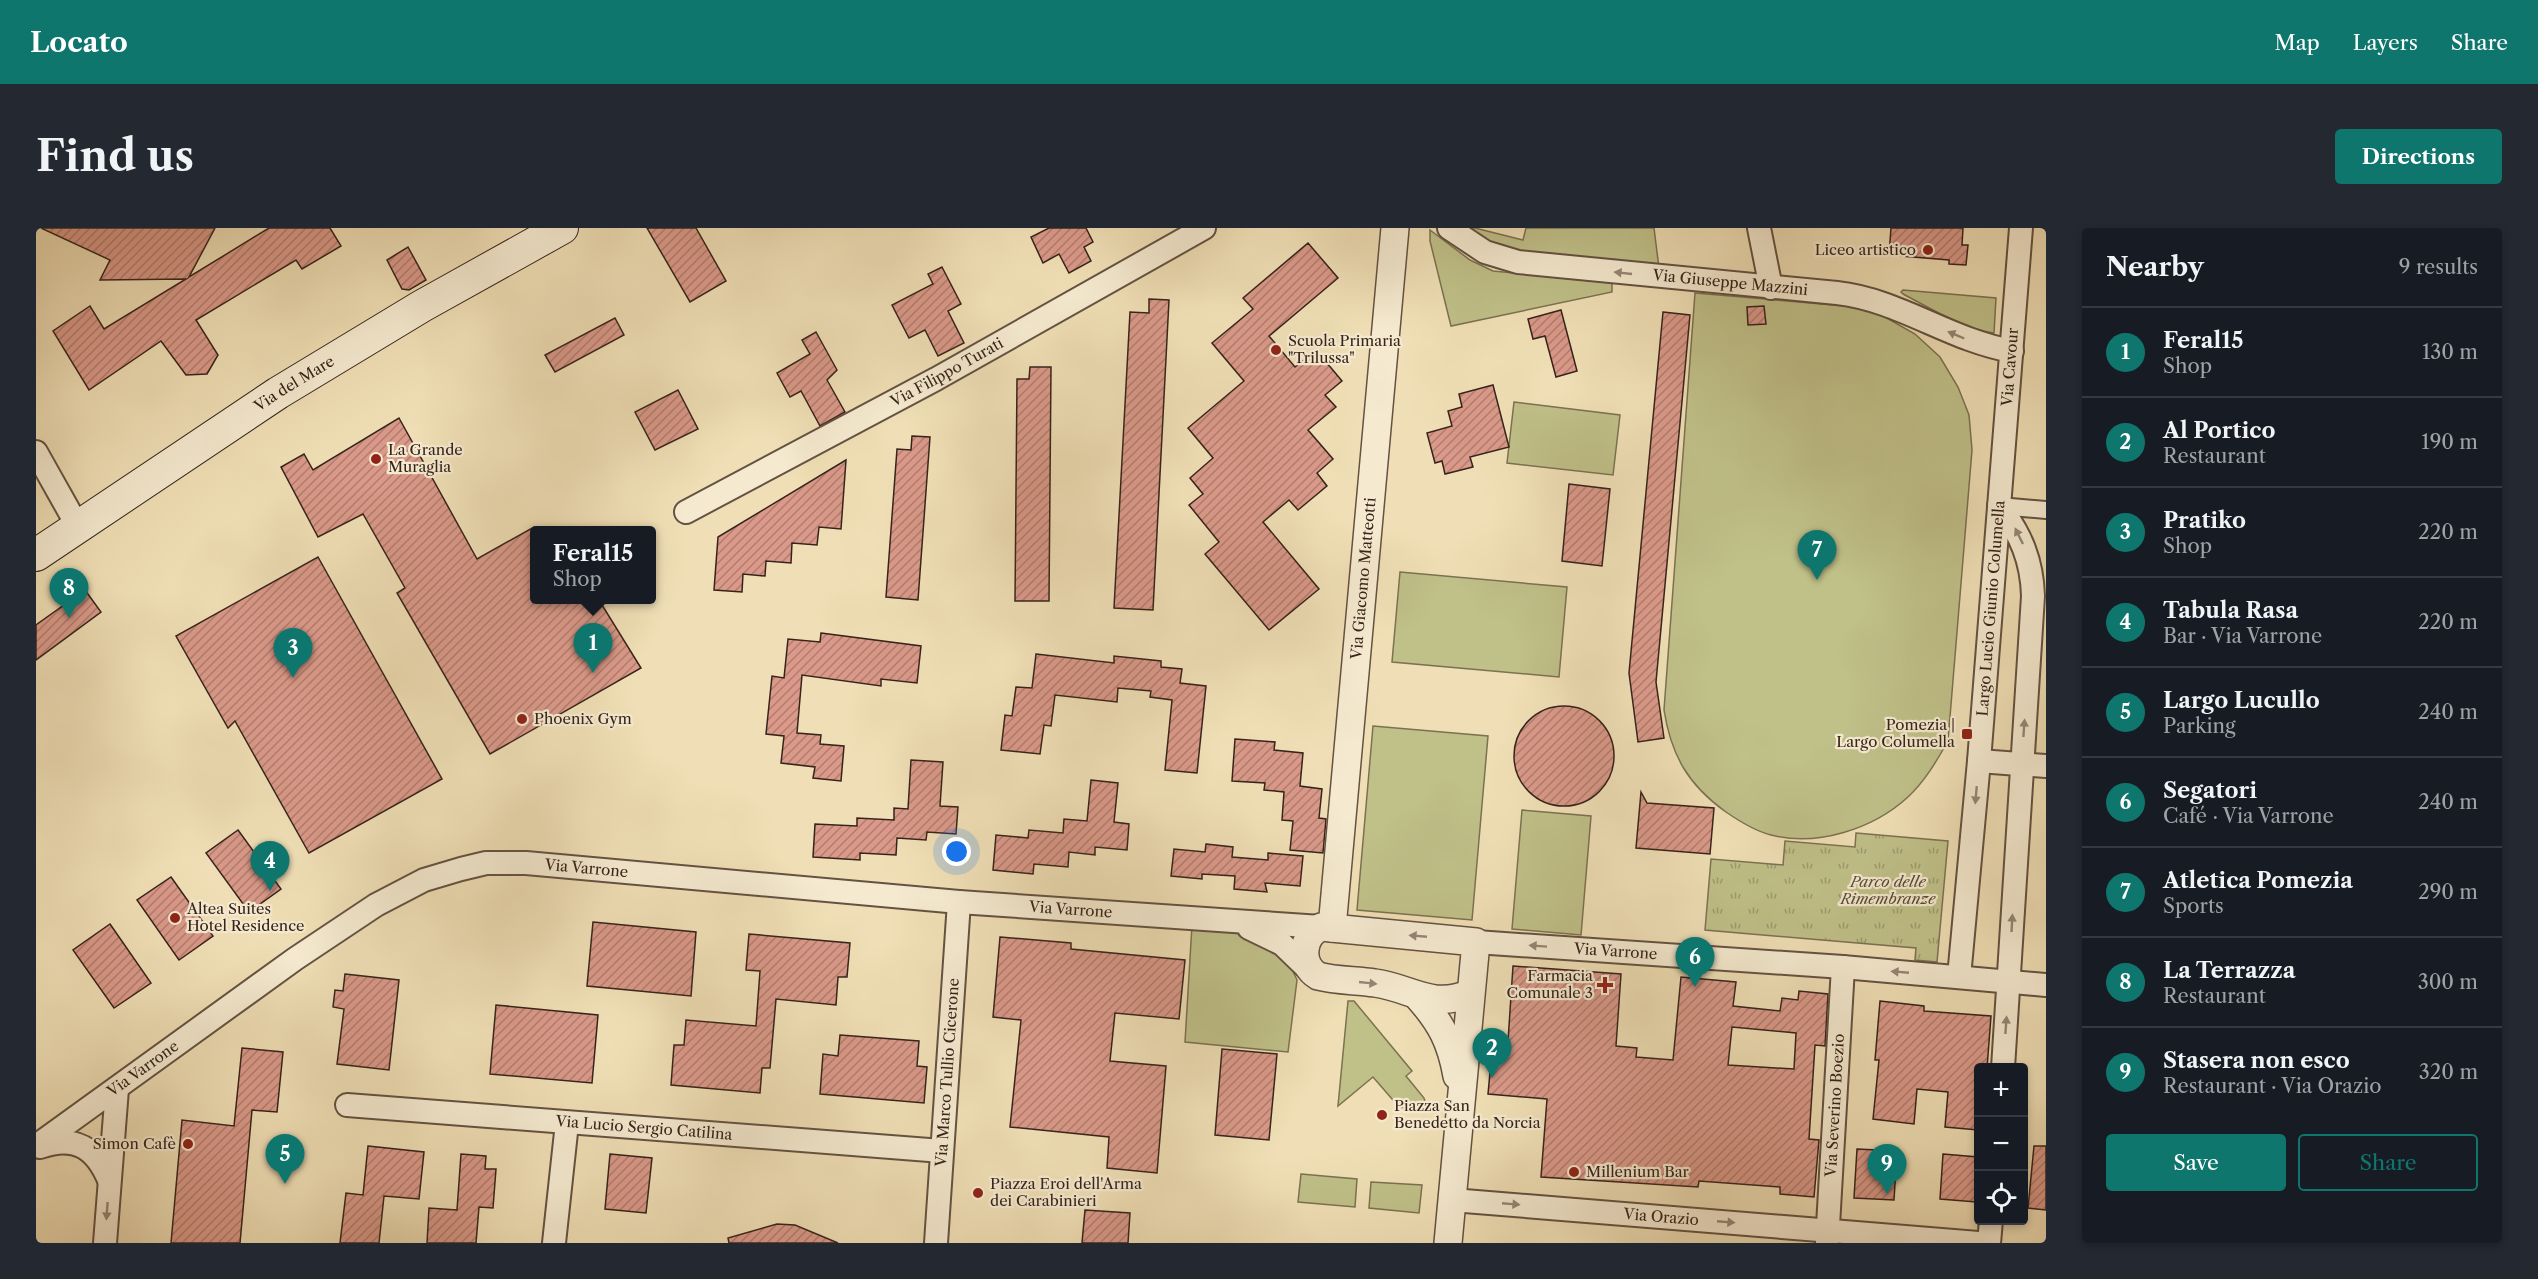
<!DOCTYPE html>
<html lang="en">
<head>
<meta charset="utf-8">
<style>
	body { margin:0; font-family:"Libre Caslon Text",serif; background:#242831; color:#f1f3f6 }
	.controls { position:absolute; right:18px; bottom:18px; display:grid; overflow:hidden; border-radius:6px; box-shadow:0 3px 9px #0003 }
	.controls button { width:54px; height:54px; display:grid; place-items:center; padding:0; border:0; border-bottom:2px solid #363941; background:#171b24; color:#f1f3f6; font:30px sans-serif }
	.you { position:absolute; left:921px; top:624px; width:21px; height:21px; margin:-15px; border:4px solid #fff; border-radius:50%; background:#1a73e8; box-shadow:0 0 0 9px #1a73e833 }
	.badge { display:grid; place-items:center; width:39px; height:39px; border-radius:50%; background:#0f766e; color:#fff; font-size:20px; font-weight:700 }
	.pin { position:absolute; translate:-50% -50px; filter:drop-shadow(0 2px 3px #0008) }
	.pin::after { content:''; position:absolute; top:32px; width:21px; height:18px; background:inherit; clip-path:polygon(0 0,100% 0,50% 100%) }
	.popup { position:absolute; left:494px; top:298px; width:126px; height:78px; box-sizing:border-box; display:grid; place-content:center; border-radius:6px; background:#171b24; filter:drop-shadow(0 2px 4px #0005); font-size:20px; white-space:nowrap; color:#9ea1a6 }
	.popup b { font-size:22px; color:#f1f3f6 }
	.popup::after { content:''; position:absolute; left:50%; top:100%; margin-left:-12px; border:12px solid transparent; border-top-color:#171b24 }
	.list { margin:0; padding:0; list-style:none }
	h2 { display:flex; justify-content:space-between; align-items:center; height:78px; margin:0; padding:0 24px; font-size:26px }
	h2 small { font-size:20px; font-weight:400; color:#9ea1a6 }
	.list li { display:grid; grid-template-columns:39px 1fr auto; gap:18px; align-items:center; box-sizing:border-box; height:90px; padding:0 24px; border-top:2px solid #363941 }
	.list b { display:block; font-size:22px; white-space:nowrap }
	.list p { margin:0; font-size:20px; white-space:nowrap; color:#9ea1a6 }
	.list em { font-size:20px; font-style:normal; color:#9ea1a6 }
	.actions { display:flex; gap:12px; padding:18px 24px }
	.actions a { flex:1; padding:14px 0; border:2px solid #0f766e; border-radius:6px; text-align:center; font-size:21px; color:#0f766e }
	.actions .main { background:#0f766e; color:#fff }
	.icon { flex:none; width:33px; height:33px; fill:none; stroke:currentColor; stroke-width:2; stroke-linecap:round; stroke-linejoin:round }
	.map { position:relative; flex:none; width:2010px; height:1015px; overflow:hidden; border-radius:6px }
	header { display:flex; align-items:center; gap:36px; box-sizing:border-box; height:84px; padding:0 30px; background:#0f766e; color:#fff }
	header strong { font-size:28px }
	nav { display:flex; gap:33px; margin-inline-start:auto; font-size:21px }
	.intro { display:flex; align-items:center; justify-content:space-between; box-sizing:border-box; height:144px; padding:0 36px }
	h1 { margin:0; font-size:42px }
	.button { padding:15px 27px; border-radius:6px; background:#0f766e; color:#fff; font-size:21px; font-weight:700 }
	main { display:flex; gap:36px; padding:0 36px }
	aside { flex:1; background:#171b24; border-radius:6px; box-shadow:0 3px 9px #0003 }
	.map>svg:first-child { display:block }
</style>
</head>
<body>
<header>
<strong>Locato</strong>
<nav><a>Map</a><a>Layers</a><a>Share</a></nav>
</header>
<div class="intro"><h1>Find us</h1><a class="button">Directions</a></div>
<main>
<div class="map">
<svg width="2010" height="1015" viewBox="0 0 2010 1015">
	<defs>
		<pattern id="park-tufts" width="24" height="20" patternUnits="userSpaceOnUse" patternTransform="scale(1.5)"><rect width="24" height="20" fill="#c0c089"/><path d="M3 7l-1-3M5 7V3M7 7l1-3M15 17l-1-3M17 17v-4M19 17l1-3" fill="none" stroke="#9d9c6f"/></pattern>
		<pattern id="building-hatch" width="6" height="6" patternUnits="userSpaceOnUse" patternTransform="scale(1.5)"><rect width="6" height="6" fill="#da9989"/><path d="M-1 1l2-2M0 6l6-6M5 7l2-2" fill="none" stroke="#b27c6f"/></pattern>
	</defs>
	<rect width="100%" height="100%" fill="#f0dfb6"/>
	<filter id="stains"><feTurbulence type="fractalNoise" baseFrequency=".00333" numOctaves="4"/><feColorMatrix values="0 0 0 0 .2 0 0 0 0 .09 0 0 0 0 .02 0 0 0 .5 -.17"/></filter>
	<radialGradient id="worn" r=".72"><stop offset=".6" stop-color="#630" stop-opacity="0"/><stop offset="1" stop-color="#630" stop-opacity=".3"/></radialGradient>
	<!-- grass -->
	<g fill="#c0c089" stroke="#7b7252" stroke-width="1.5">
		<path d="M1429 0H1439L1487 12 1490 0H1618L1623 40 1469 25Z"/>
		<path d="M1394 2 1434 32 1457 43 1576 55V64L1415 98 1394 13Z"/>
		<path d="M1867 62 1960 70 1958 105C1925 100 1896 81 1867 66L1865 64Z"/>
		<path d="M1659 65 1821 79 1849 89 1879 106 1904 129 1922 159 1933 187 1936 222 1912 513C1900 534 1889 553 1872 569 1837 601 1781 619 1735 607 1719 603 1703 593 1690 584 1652 557 1635 527 1628 482Z"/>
		<path d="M1478 174 1584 187 1577 247 1471 235Z"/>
		<path d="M1364 344 1531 359 1523 449 1356 434Z"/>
		<path d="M1337 498 1452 508 1436 692 1321 682Z"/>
		<path d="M1486 582 1555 588 1545 707 1476 701Z"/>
		<path d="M1156 697 1212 703 1250 728 1261 752 1252 824 1149 814Z"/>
		<path d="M1312 773H1318L1376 843 1370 848 1388 870 1392 883 1363 879 1337 849 1302 878Z"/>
		<path d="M1265 946 1321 951 1319 979 1262 974Z"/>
		<path d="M1335 954 1386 957 1383 985 1333 980Z"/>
	</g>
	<!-- park -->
	<path fill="url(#park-tufts)" stroke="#7b7252" stroke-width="1.5" d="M1820 605 1912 613 1901 734 1879 732 1880 720 1669 702 1675 631 1747 637 1749 613 1819 619Z"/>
	<!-- building -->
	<g fill="url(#building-hatch)" stroke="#36231b" stroke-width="1.5" fill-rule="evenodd">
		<path d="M5 0H179L153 49 233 0H294L305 18 266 41 260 32 160 92 182 127 171 146 150 147 125 113 53 162 17 103 54 78 68 101 150 51 64 52 74 32Z"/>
		<path d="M611 0H660L690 53 654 74Z"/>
		<path d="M1013 0H1050L1057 14 1048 19 1055 33 1033 45 1023 26 1007 35 995 9Z"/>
		<path d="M1855 0H1927L1926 17H1932L1930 37 1913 36V32L1853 27Z"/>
		<path d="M1272 15 1302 50 1233 108 1259 139 1280 122 1306 153 1289 167 1300 179 1272 202 1297 231 1281 245 1291 258 1262 282 1253 272 1227 294 1283 361 1233 402 1169 326 1183 314 1153 277 1167 266 1154 250 1177 230 1152 200 1208 153 1176 115 1217 81 1207 70Z"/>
		<path d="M372 19 390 52 373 62 366 61 351 32Z"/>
		<path d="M906 39 925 76 912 83 928 115 902 128 889 102 873 110 856 77 897 56 892 46Z"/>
		<path d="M1113 71 1133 72 1117 382 1078 380 1094 84 1113 85Z"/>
		<path d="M1728 78 1730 96 1712 97 1711 79Z"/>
		<path d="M1525 82 1541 143 1520 149 1509 108 1497 111 1492 91Z"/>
		<path d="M1627 84 1654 87 1620 454 1628 510 1602 514 1593 445Z"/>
		<path d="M579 90 588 107 519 144 509 127Z"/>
		<path d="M780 104 801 142 791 152 809 184 784 198 765 163 754 169 741 145 774 126 766 112Z"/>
		<path d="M994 139H1015L1013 373H979L981 151H993Z"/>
		<path d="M1457 157 1473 219 1434 229 1437 239 1409 246 1406 233 1399 235 1391 205 1416 198 1412 183 1426 179 1423 166Z"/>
		<path d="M642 162 662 201 619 222 599 184Z"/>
		<path d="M363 190 441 331 498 299V372H563L605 440 454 526 361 365 369 360 327 286 282 309 245 239 268 226 277 242Z"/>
		<path d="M876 208 894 209 882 372 850 369 861 221 875 222Z"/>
		<path d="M810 232 805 301 783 299 781 317 756 315 755 335 730 333 729 348 707 346 706 364 678 362 682 309Z"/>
		<path d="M1533 256 1574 261 1566 338 1526 333Z"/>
		<path d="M282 329 406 551 273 625 199 493 192 500 140 408Z"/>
		<path d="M49 362 65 384 0 432V397Z"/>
		<path d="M785 405 885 418 881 455 845 451V458L766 447 761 505 785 507 784 516 808 518 805 553 777 550 779 539 745 535 748 508 730 506 736 448 748 450 752 411 784 414Z"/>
		<path d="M1000 426 1078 435V428L1125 433V439L1146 441 1144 455 1170 458 1161 545 1129 542 1136 472 1114 469 1115 463 1082 460 1081 474 1019 467 1015 498 1008 497 1004 526 965 522 969 487 976 488 980 459 996 460Z"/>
		<circle cx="1528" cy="528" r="50"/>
		<path d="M1199 511 1239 514 1238 522 1267 525 1264 558 1286 561 1283 590 1290 591 1287 625 1254 622 1257 593 1246 592 1248 564 1228 562 1229 555 1196 553Z"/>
		<path d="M875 532 907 534 904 578 922 579 920 606 891 604 890 612 861 610 860 627 824 625V632L777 629 779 596 821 598V590L858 592V580L872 581Z"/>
		<path d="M1055 552 1082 555 1078 594 1093 596 1091 622 1059 619V627L1033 624 1032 639 998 636 997 646 957 642 960 607 992 610 993 602 1027 605 1028 591 1051 593Z"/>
		<path d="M1605 564 1611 575 1678 580 1674 626 1600 620Z"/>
		<path d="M202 602 245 661 213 684 170 625Z"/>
		<path d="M1170 616 1197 619 1196 629 1232 632V625L1267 628 1264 658 1229 655 1231 664 1198 661 1199 648 1166 646V651L1135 648 1138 621 1169 624Z"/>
		<path d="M135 649 177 708 143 732 101 672Z"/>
		<path d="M557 694 660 704 655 768 551 758Z"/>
		<path d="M74 696 115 755 78 780 37 722Z"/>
		<path d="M713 706 814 715 811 749H802L800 777 740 771 734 840H726L724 865 635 857 638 817H648L650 792 720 798 724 743 710 742Z"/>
		<path d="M964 709 1035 715V721L1149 732 1143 791 1079 785 1074 833 1130 838 1121 945 1071 940 1073 909 974 899 985 792 957 789Z"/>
		<path d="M1477 738 1585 746 1580 818 1601 820 1600 829 1637 832 1645 749 1700 754 1697 778 1744 783 1746 770 1762 772 1763 763 1792 766 1789 818 1779 817 1773 911 1783 912 1778 969 1744 966V959L1663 953 1662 959 1505 949 1511 871 1452 866 1457 812 1472 813ZM1696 799 1760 805 1758 841 1692 837Z"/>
		<path d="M309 746 363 752 353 842 301 836 308 781 297 779 299 762 307 763Z"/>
		<path d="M1844 773 1888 778V783L1955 788 1951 840H1942V902L1909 899 1912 864 1881 861 1878 896 1837 891 1843 832H1839Z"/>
		<path d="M460 777 562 787 556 855 454 846Z"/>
		<path d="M804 807 883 813 881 838 891 839 888 875 784 866 787 826 802 828Z"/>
		<path d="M206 820 247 824 241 884 216 882 204 1015H135L146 892 198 898Z"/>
		<path d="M1186 821 1241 826 1233 912 1179 907Z"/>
		<path d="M332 918 388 924 383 971 348 968 343 1015H304L310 965 327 967Z"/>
		<path d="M1998 918H2010V982L1992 980Z"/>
		<path d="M1821 921 1861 923 1858 972 1818 970Z"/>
		<path d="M425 926 450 928 449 941H460L457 980 443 979 440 1015H391L393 980 421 982Z"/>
		<path d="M574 926 616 930 610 985 569 981Z"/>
		<path d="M1907 926 1942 929 1940 974 1904 971Z"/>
		<path d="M1049 982 1094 985 1092 1015H1046Z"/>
		<path d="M741 996 759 997 802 1015H693L692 1010Z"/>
	</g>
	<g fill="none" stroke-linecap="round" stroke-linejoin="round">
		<defs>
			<path id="pedestrian" d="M1963 278 2010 282"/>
			<g id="minor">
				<path id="s1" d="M1413 0 1449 24 1482 34 1801 65C1864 72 1913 112 1976 123"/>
				<path d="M1723 0 1735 60"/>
				<path d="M0 224 41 297"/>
				<path d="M1963 278C1985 306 1996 333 1997 368L1967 840"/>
				<path id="s2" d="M650 284 900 151 1168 0"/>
				<path d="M1943 533 2010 538"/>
				<path d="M1213 700 1246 716 1275 744"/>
				<path id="s3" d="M1440 714 1807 739 2010 757"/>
				<path id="s4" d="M1923 749 1943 533 1985 0"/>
				<path id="s5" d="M311 877 906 923"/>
				<path id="s6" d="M0 918 259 731 340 677 388 652 425 641 450 635H490L923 674 1285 699"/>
				<path d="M4 919C39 907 59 919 73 952"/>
				<path id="s7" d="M1416 972 1942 1015"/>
				<path d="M69 1015 81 861"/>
				<path d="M518 1015 531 895"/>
				<path id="s8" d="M900 1015 923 674"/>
				<path id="s9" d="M1791 1015 1807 739"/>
				<path d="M1953 1015 1955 992"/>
			</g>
			<g id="tertiary">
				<path id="s10" d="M1296 700 1359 0"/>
				<path d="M1383 770C1405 795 1415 814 1421 848"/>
				<path d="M1412 1015 1440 714 1285 699C1265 708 1263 737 1282 748 1301 753 1320 752 1339 755 1376 760 1395 782 1435 765"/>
			</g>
			<g id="secondary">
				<path id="s11" d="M0 327 242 165 386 78 526 0"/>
			</g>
		</defs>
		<!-- pedestrian casing -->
		<use href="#pedestrian" stroke="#645242" stroke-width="20"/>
		<!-- minor casing -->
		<use href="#minor" stroke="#645242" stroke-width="26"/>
		<!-- tertiary casing -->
		<use href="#tertiary" stroke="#645242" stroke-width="30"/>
		<!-- secondary casing -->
		<use href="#secondary" stroke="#36231b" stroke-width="34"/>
		<!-- pedestrian -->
		<use href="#pedestrian" stroke="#f5ead0" stroke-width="16"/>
		<!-- minor -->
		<use href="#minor" stroke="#f5ead0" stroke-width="22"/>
		<!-- tertiary -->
		<use href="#tertiary" stroke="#f5ead0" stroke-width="27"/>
		<!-- secondary -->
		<use href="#secondary" stroke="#f5ead0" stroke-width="32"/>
	</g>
	<!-- one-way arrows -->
	<defs><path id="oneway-solid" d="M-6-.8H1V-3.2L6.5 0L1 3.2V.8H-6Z" transform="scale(1.5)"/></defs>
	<g fill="#968676">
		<use href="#oneway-solid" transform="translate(1587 45) rotate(-174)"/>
		<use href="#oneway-solid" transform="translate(1920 107) rotate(-157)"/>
		<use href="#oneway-solid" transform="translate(1983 308) rotate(-116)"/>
		<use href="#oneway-solid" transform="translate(1988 500) rotate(-86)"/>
		<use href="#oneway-solid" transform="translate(1940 567) rotate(95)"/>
		<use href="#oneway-solid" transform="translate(1976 695) rotate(-87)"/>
		<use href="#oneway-solid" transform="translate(1382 708) rotate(-175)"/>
		<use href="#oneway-solid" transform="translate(1502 718) rotate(-176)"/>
		<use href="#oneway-solid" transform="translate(1864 744) rotate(-175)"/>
		<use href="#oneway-solid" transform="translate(1332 755) rotate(6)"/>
		<use href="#oneway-solid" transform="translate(1970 797) rotate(-86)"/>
		<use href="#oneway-solid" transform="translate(1475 976) rotate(5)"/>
		<use href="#oneway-solid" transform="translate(71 983) rotate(94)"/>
		<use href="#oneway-solid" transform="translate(1690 994) rotate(5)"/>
	</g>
	<!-- markers -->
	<g fill="#8f2418" stroke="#f5ead0" stroke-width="2">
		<circle cx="1892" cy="22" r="6"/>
		<circle cx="1240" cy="122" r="6"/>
		<circle cx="340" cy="231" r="6"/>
		<circle cx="486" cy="491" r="6"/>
		<rect x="1925" y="500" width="12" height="12" rx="3"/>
		<circle cx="139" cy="690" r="6"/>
		<path d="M1566 748h6v6h6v6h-6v6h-6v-6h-6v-6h6z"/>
		<circle cx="1346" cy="887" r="6"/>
		<circle cx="152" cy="916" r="6"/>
		<circle cx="1538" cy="944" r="6"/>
		<circle cx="942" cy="965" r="6"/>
	</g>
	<g text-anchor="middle" stroke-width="4.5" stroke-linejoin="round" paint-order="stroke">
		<!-- poi labels -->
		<g font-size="15" fill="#36231b" stroke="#f5ead0" text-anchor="start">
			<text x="1880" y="27" text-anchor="end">Liceo artistico</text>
			<text x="1252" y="118">Scuola Primaria<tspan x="1252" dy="17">"Trilussa"</tspan></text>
			<text x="352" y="227">La Grande<tspan x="352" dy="17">Muraglia</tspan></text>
			<text x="498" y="496">Phoenix Gym</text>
			<text x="1919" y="502" text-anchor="end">Pomezia |<tspan x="1919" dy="17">Largo Columella</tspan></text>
			<text x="151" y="686">Altea Suites<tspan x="151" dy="17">Hotel Residence</tspan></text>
			<text x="1557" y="753" text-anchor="end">Farmacia<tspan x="1557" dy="17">Comunale 3</tspan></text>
			<text x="1358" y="883">Piazza San<tspan x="1358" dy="17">Benedetto da Norcia</tspan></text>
			<text x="140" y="921" text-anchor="end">Simon Cafè</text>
			<text x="1550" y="949">Millenium Bar</text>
			<text x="954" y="961">Piazza Eroi dell'Arma<tspan x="954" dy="17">dei Carabinieri</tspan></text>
		</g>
		<!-- street labels -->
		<g font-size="15" fill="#36231b" stroke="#f5ead0">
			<text dy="5" stroke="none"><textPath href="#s1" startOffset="291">Via Giuseppe Mazzini</textPath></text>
			<text dy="5" stroke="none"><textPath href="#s4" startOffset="612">Via Cavour</textPath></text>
			<text dy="5" stroke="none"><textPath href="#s2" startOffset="296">Via Filippo Turati</textPath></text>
			<text dy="5" stroke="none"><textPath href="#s11" startOffset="310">Via del Mare</textPath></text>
			<text dy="5" stroke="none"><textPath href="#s10" startOffset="351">Via Giacomo Matteotti</textPath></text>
			<text dy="5" stroke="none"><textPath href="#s4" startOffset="370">Largo Lucio Giunio Columella</textPath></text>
			<text dy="5" stroke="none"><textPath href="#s6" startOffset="636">Via Varrone</textPath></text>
			<text dy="5" stroke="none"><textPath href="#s6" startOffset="1122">Via Varrone</textPath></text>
			<text dy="5" stroke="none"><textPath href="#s3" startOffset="140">Via Varrone</textPath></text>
			<text dy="5" stroke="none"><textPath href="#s6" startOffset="132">Via Varrone</textPath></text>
			<text dy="5" stroke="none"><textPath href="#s8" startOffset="171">Via Marco Tullio Cicerone</textPath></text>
			<text dy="5" stroke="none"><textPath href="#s9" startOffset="138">Via Severino Boezio</textPath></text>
			<text dy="5" stroke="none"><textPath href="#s5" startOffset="298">Via Lucio Sergio Catilina</textPath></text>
			<text dy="5" stroke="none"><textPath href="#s7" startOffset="210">Via Orazio</textPath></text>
		</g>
		<!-- park labels -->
		<g font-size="15" font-style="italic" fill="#584a36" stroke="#f5ead0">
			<text x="1852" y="659">Parco delle<tspan x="1852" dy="17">Rimembranze</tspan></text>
		</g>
	</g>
	<rect width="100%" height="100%" filter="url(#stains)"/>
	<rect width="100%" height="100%" fill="url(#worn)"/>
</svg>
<div class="controls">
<button>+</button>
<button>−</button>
<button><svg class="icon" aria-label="locate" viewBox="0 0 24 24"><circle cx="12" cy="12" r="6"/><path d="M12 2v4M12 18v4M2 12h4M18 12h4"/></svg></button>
</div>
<div class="you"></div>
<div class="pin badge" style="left:557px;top:445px">1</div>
<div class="popup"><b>Feral15</b>Shop</div>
<div class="pin badge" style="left:1456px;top:850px">2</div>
<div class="pin badge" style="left:257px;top:450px">3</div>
<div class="pin badge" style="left:234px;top:663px">4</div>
<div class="pin badge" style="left:249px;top:956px">5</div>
<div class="pin badge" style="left:1659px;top:759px">6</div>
<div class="pin badge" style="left:1781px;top:352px">7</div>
<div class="pin badge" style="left:33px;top:390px">8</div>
<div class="pin badge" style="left:1851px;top:966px">9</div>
</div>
<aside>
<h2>Nearby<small>9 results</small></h2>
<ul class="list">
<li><span class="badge">1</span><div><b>Feral15</b><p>Shop</p></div><em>130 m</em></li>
<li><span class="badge">2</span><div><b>Al Portico</b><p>Restaurant</p></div><em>190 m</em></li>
<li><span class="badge">3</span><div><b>Pratiko</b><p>Shop</p></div><em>220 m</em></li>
<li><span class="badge">4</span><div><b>Tabula Rasa</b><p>Bar · Via Varrone</p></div><em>220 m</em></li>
<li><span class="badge">5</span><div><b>Largo Lucullo</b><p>Parking</p></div><em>240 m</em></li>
<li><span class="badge">6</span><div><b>Segatori</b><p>Café · Via Varrone</p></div><em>240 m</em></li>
<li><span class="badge">7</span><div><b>Atletica Pomezia</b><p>Sports</p></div><em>290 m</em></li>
<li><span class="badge">8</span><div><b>La Terrazza</b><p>Restaurant</p></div><em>300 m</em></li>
<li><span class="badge">9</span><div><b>Stasera non esco</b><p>Restaurant · Via Orazio</p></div><em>320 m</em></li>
</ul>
<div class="actions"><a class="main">Save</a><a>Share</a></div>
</aside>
</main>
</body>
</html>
